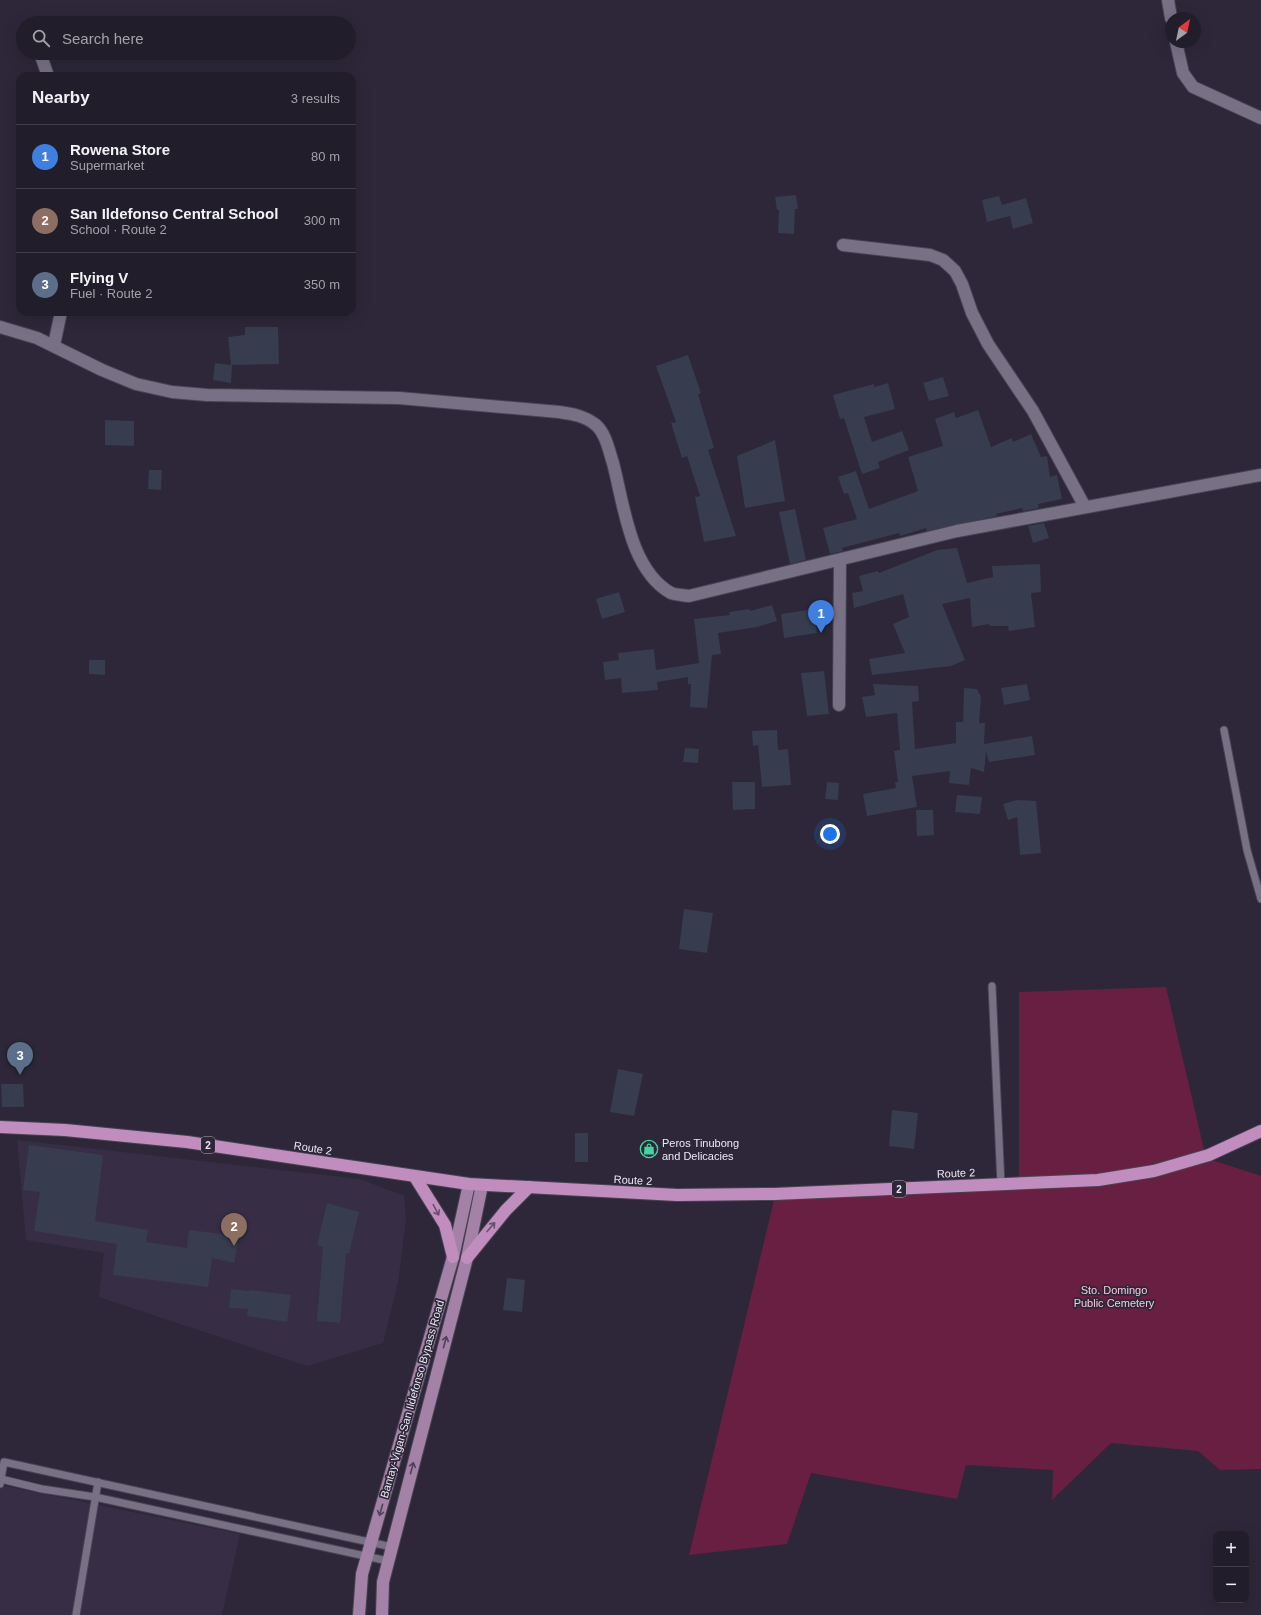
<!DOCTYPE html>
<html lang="en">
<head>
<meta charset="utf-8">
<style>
	body { margin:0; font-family:Arial,sans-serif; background:#2a2633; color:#f1f3f6 }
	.controls { position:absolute; right:12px; bottom:12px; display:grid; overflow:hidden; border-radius:8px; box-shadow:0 4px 16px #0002 }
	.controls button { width:36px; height:36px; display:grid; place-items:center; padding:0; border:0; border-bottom:1px solid #3f3b47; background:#221d2b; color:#f1f3f6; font:20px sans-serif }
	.compass { position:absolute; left:1165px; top:12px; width:36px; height:36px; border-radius:50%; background:#221d2b; box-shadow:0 4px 16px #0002; rotate:33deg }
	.you { position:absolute; left:830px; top:834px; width:14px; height:14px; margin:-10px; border:3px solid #fff; border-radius:50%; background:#1a73e8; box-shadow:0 0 0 6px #1a73e833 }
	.badge { display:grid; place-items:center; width:26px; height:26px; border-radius:50%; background:#44d49f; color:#fff; font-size:13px; font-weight:700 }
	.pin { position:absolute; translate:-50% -33px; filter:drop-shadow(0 1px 2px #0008) }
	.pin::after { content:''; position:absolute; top:21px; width:14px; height:12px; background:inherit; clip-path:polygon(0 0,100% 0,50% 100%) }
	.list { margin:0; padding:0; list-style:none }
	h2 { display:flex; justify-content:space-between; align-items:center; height:52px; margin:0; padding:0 16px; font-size:17px }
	h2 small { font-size:13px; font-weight:400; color:#a2a2a9 }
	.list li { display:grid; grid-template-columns:26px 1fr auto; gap:12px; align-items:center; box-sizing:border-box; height:64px; padding:0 16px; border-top:1px solid #3f3b47 }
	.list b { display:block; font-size:15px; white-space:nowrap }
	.list p { margin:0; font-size:13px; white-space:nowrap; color:#a2a2a9 }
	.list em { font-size:13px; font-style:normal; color:#a2a2a9 }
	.icon { flex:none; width:22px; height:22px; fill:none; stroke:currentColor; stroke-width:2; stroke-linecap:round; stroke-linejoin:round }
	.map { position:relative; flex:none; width:1261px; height:1615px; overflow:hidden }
	.search { position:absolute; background:#221d2b; box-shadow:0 4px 16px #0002; left:16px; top:16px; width:340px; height:44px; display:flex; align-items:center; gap:10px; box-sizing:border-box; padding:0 14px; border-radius:22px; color:#a2a2a9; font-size:15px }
	.panel { position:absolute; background:#221d2b; box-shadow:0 4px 16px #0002; left:16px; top:72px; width:340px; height:244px; border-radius:12px }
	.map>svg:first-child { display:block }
</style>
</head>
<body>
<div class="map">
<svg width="1261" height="1615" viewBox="0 0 1261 1615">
	<rect width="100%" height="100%" fill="#2d2739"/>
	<!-- built -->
	<g fill="#372e46">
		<path d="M17 1140 360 1179 404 1196 406 1219 398 1282 383 1343 307 1366 99 1297 104 1253 26 1240Z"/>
		<path d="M0 1485 240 1534 222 1615H0Z"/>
	</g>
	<!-- green -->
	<path fill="#681f41" d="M1166 987 1206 1158 1261 1176V1467L1260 1469 1220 1470 1198 1451 1111 1443 1052 1500 1053 1470 966 1465 957 1499 811 1473 787 1544 689 1555 774 1200 1019 1185V992Z"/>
	<!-- building -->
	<g fill="#373c4e">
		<path d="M796 195 798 209H795L794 234 778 233 779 210H777L775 197Z"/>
		<path d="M999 196 1002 205 1026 198 1033 223 1013 229 1010 216 987 222 982 200Z"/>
		<path d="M245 327H278L279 364 232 365 231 383 213 380 215 363 231 365 228 337 245 335Z"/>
		<path d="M688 355 701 393 698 394 714 448 708 450 736 536 704 542 695 497 700 496 687 456 682 458 671 423 676 422 656 366Z"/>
		<path d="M943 377 949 396 929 401 923 383Z"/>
		<path d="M888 383 895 409 864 417 872 442 902 431 909 450 878 462 880 468 862 474 844 418 840 419 833 395 874 384V387Z"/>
		<path d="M978 410 991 447 1012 438 1013 442 1031 434 1041 457 1047 456 1050 477 1057 475 1062 499 1038 504 1039 508 1023 511 1022 508 996 514 997 516 927 531 926 528 900 536 899 533 842 548 843 551 830 554 823 528 857 519 848 493 844 494 838 477 856 471 869 509 918 491 908 457 943 446 935 419 954 412 956 418Z"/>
		<path d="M105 420 134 421V446L105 445Z"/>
		<path d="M775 440 785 501 745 508 737 456Z"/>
		<path d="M149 470H162L161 490 148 489Z"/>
		<path d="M795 509 806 560 790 564 779 512Z"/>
		<path d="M1044 523 1049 538 1033 543 1028 526Z"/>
		<path d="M957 548 967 583 993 577 992 566 1040 564 1041 592 1031 593 1035 627 1009 631 1008 626H990L989 624 972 627 970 598 942 604 965 660 951 666 872 675 869 659 905 653 893 624 909 617 903 594 854 608 852 593 863 591 859 576 878 571 879 573 937 550Z"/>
		<path d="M619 592 625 612 602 619 596 599Z"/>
		<path d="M772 605 777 621 757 627 718 633 721 654 712 655 707 708 690 707 691 684H688V677L657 682 658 690 622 693 621 678 605 680 603 662 619 660 618 653 654 649 656 670 699 663 694 619 730 615 729 612 750 609V611Z"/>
		<path d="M814 609 817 633 784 638 781 614Z"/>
		<path d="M89 660H105V675L89 674Z"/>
		<path d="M824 671 829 714 807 716 801 673Z"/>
		<path d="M873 684 918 686 919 701 912 702 915 749 956 743V722H963L964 688 977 689 981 697 979 723H985L984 744 1032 736 1035 755 989 762 986 752 984 772 971 768 969 785 949 783 950 771 912 776 917 807 867 816 863 794 896 788 895 782H898L894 751 900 750 897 713 866 717 862 697 875 695Z"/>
		<path d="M1027 684 1030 700 1004 705 1001 688Z"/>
		<path d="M777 730 778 750 788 749 791 785 762 787 758 745 753 746 752 731Z"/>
		<path d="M685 748 699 749 698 763 683 762Z"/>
		<path d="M732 782H755V809L733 810Z"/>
		<path d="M827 782 839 783 838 800 825 799Z"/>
		<path d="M957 795 982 797 980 814 955 812Z"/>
		<path d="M1017 800 1036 801 1041 853 1020 855 1017 817 1008 820 1003 804Z"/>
		<path d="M916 810H933L934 835 917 836Z"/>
		<path d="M684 909 713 913 707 953 679 949Z"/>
		<path d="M618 1069 643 1074 634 1116 610 1112Z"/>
		<path d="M1 1084H23L24 1107H2Z"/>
		<path d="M892 1110 918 1113 914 1149 889 1146Z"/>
		<rect x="575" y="1133" width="13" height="29"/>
		<path d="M29 1145 103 1155 95 1221 148 1230 146 1242 187 1248 189 1230 223 1234 239 1238 234 1263 212 1258 208 1287 113 1275 117 1244 34 1231 40 1192 23 1190Z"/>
		<path d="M327 1203 359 1212 349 1253H346L340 1323 317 1321 323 1247 317 1245Z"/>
		<path d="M507 1278 525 1280 522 1312 503 1310Z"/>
		<path d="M231 1289 250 1291V1290L291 1295 287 1322 247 1316 248 1309 229 1308Z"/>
	</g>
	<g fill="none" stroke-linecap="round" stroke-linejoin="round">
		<defs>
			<g id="lane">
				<path d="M1224 730 1247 850 1261 899"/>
				<path d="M992 986 1001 1185"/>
				<path d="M1 1479 42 1489 95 1497 388 1561"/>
				<path d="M0 1484 4 1462 392 1547"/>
				<path d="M76 1615 98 1482"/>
			</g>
			<g id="street">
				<path d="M1168 0 1171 18"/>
				<path d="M1176 42 1183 73 1193 87 1261 118"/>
				<path d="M40 53 48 76"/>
				<path d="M843 245 930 255 943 260 955 271 962 284 972 313 988 344 1033 411 1085 507"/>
				<path d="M0 327 37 338 102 370 136 384 172 392 207 395 399 398 559 412C573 414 585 416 596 425 606 434 609 451 613 463 624 505 630 570 671 593 676 595 684 595 689 596L957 531 1261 475"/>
				<path d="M54 345 61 312"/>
				<path d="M839 705 840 560"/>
			</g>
			<g id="primary">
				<path d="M359 1615 362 1574 453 1257 469 1184"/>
				<path d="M382 1615 383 1582 467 1258 482 1185"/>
			</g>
			<g id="highway">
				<path d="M0 1127 65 1130 187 1142 469 1184 677 1195 774 1194 1098 1180 1154 1171 1209 1155 1261 1131"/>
				<path d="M415 1177 445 1225 453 1257"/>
				<path d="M467 1258 506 1210 529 1187"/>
			</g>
		</defs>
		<!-- lane casing -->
		<use href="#lane" stroke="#494453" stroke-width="9"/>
		<!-- street casing -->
		<use href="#street" stroke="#494453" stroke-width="14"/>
		<!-- primary casing -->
		<use href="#primary" stroke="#494453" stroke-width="14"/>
		<!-- highway casing -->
		<use href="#highway" stroke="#494453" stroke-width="14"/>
		<!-- lane -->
		<use href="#lane" stroke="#787186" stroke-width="7"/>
		<!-- street -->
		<use href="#street" stroke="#787186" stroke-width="12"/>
		<!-- primary -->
		<use href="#primary" stroke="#a482a8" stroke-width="12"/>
		<!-- highway -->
		<use href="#highway" stroke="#c18dbe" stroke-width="12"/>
	</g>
	<!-- one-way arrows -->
	<defs><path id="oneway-shaft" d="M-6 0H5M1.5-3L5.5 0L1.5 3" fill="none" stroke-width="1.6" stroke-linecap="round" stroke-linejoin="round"/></defs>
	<g stroke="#68506e">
		<use href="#oneway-shaft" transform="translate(436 1210) rotate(62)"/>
		<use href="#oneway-shaft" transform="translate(491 1227) rotate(-49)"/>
	</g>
	<g stroke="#51425a">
		<use href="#oneway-shaft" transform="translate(445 1342) rotate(-75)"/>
		<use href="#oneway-shaft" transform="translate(412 1468) rotate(-75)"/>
		<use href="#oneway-shaft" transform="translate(381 1510) rotate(106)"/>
	</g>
	<!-- icons -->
	<defs>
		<symbol id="shop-ring" viewBox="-11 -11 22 22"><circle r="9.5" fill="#2d2739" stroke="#44d49f" stroke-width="1.5"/><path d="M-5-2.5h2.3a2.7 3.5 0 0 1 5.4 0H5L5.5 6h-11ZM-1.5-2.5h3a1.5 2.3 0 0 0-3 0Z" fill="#44d49f"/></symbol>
	</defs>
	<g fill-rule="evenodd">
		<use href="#shop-ring" x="639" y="1139" width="20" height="20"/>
	</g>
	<g text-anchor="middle" stroke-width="3.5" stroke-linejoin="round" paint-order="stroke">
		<!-- shield labels -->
		<g fill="#2d2739" stroke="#b3aebc" stroke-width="1">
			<rect x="201" y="1137" width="14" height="16" rx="3"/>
			<rect x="892" y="1181" width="14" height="16" rx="3"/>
		</g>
		<g font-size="10" font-weight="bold" fill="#ece8f4">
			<text x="208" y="1149">2</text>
			<text x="899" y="1193">2</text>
		</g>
		<!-- poi labels -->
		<g font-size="11" fill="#ece8f4" stroke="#2d2739" text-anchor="start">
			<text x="662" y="1147">Peros Tinubong<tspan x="662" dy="13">and Delicacies</tspan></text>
		</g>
		<!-- street labels -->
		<g font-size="11" fill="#ece8f4" stroke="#2d2739">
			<text transform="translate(313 1148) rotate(9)" y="4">Route 2</text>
			<text transform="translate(956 1173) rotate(-2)" y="4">Route 2</text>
			<text transform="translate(633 1180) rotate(3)" y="4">Route 2</text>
			<text transform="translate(412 1399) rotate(-74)" y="4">Bantay-Vigan-San Ildefonso Bypass Road</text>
		</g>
		<!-- park labels -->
		<g font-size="11" fill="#fac8d9" stroke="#2d2739">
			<text x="1114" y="1294">Sto. Domingo<tspan x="1114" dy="13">Public Cemetery</tspan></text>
		</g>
	</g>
</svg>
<div class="controls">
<button>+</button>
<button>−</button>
</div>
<svg class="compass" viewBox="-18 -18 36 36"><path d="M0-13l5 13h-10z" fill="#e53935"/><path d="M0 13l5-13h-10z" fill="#a2a2a9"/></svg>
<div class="you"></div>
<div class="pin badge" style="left:821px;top:633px;background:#3f7fe0">1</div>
<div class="pin badge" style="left:234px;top:1246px;background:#8d6e63">2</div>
<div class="pin badge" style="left:20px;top:1075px;background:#5c6f8a">3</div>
<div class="search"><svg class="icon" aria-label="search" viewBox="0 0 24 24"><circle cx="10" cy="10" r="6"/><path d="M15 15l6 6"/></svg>Search here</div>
<section class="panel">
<h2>Nearby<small>3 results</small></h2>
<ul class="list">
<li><span class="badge" style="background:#3f7fe0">1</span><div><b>Rowena Store</b><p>Supermarket</p></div><em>80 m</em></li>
<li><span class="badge" style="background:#8d6e63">2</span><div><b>San Ildefonso Central School</b><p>School · Route 2</p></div><em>300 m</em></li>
<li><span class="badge" style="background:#5c6f8a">3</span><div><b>Flying V</b><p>Fuel · Route 2</p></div><em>350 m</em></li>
</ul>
</section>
</div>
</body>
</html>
